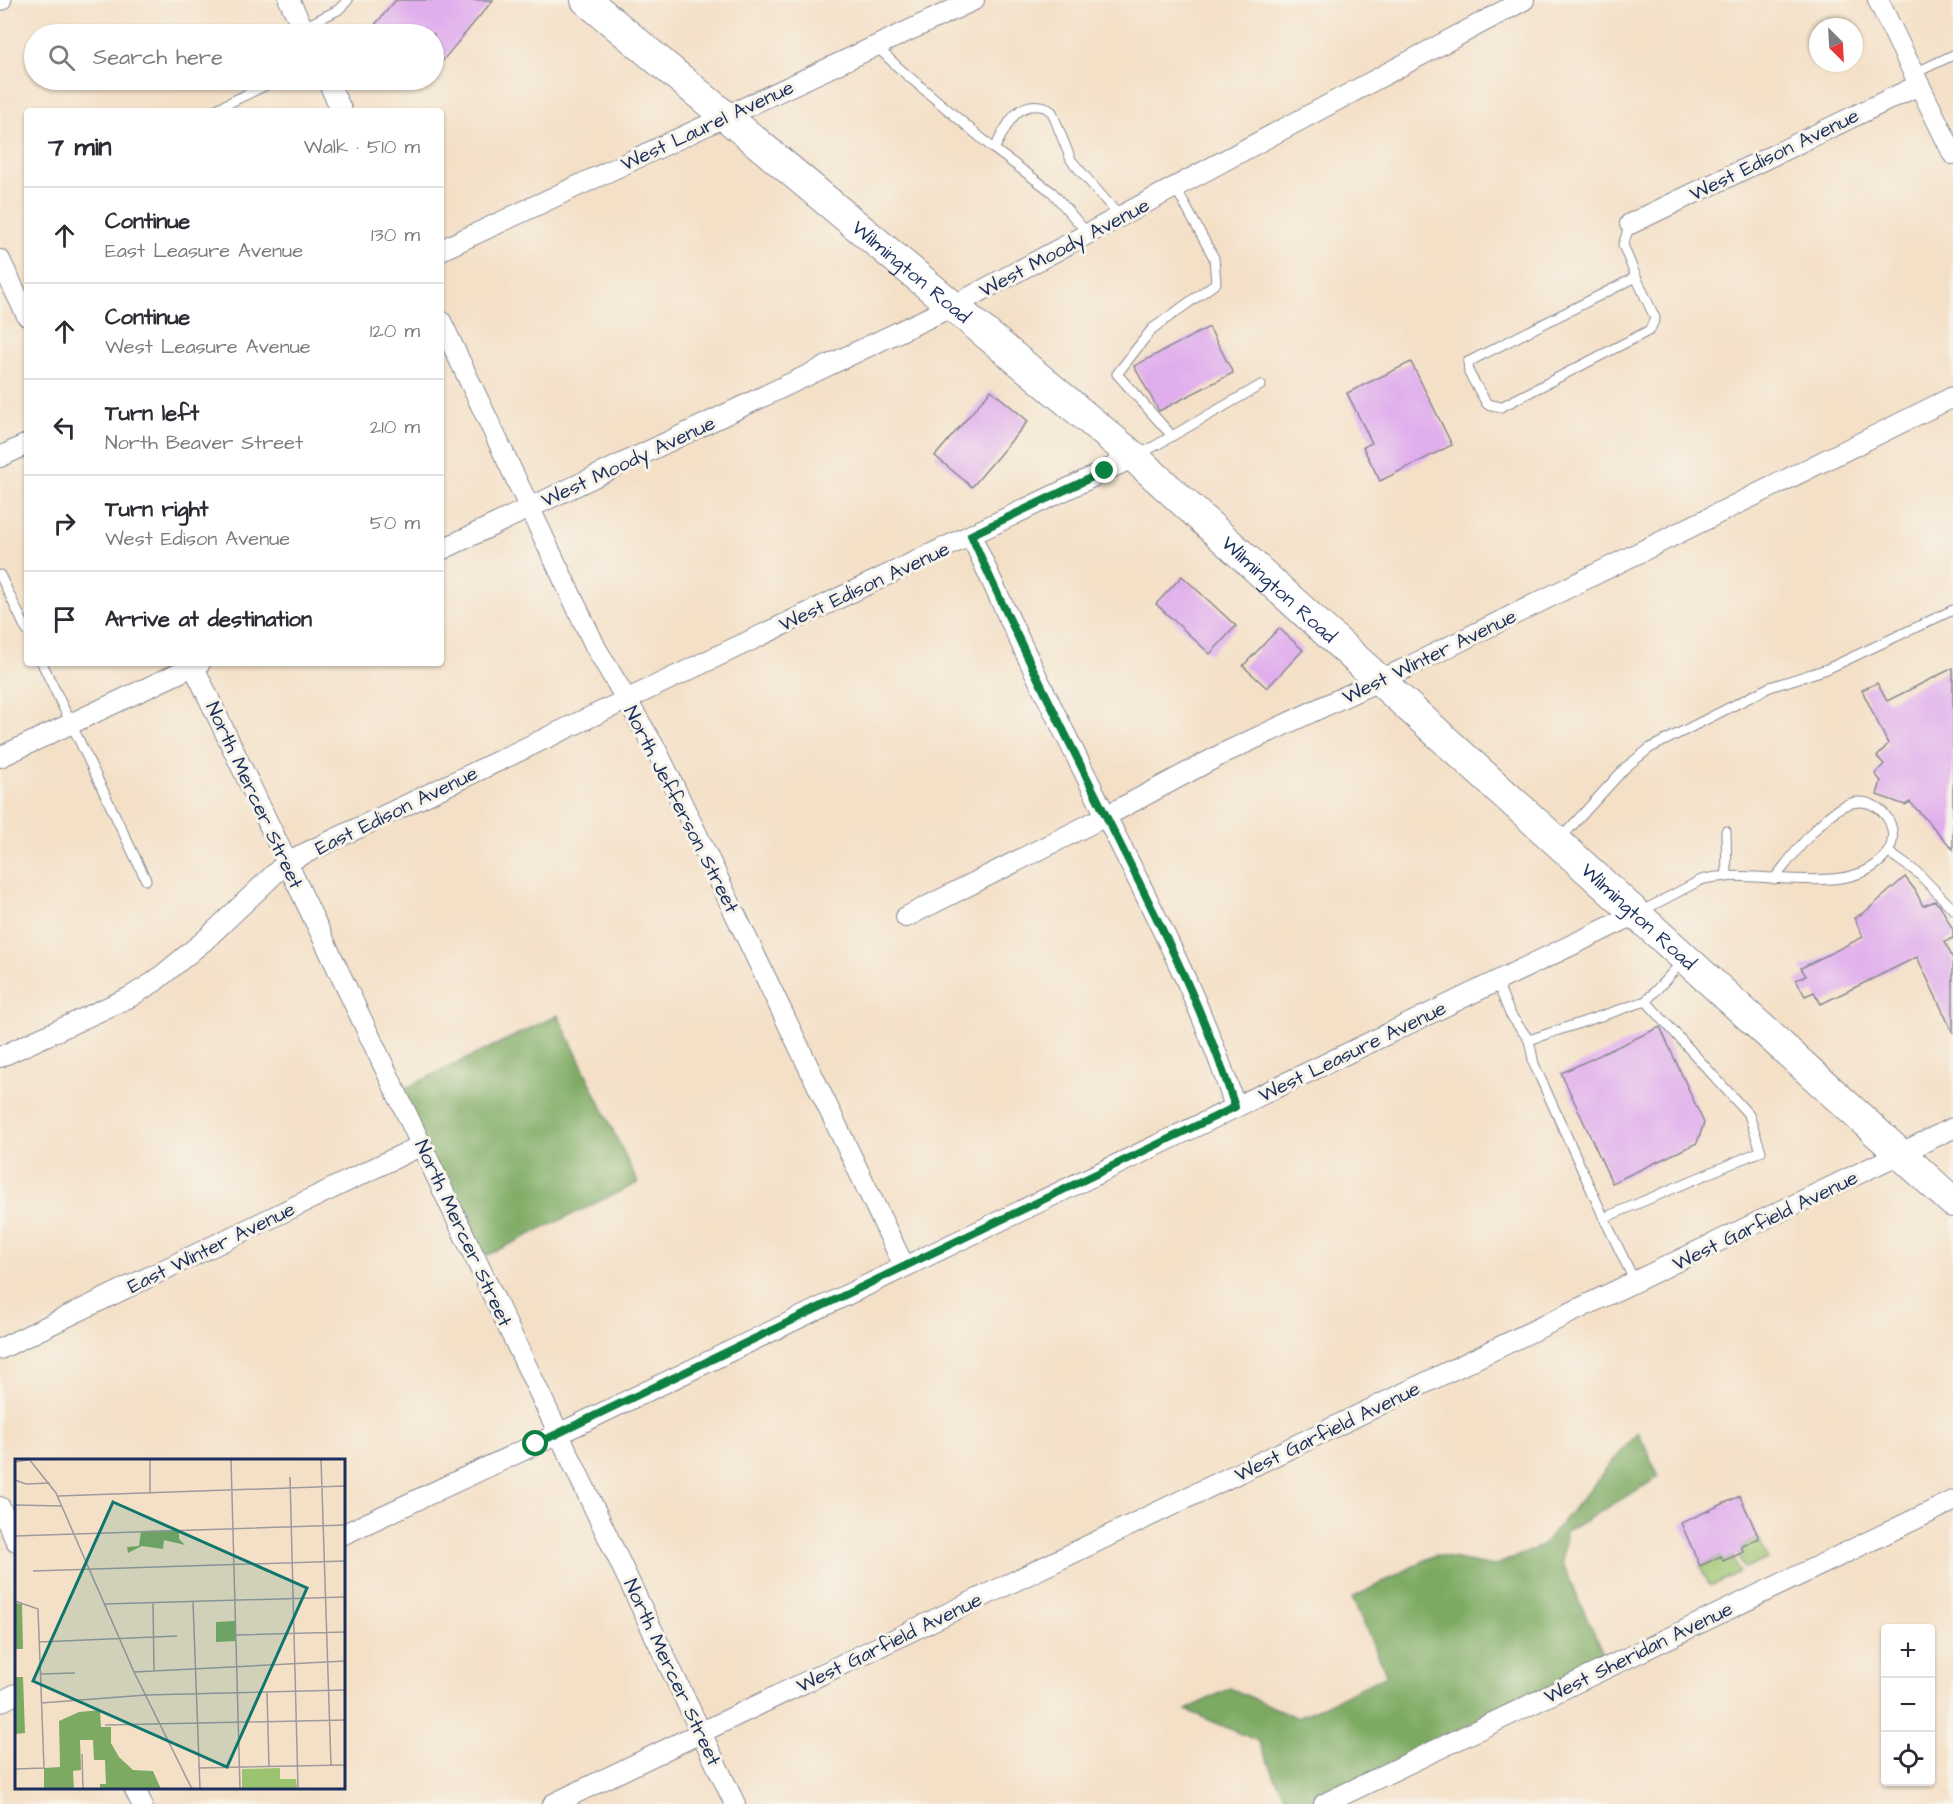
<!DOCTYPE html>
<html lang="en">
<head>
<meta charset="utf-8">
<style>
	body { margin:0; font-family:"Architects Daughter",sans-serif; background:#f2f2f3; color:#2b2b33 }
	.controls { position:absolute; right:18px; bottom:18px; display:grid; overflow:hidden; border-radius:6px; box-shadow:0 2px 4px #0004 }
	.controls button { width:54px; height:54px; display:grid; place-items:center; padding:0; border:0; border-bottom:2px solid #e1e1e2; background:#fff; color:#2b2b33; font:30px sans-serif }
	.compass { position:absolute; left:1809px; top:18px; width:54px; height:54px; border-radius:50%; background:#fff; box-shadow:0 2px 4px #0004; rotate:156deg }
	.stop { position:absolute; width:18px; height:18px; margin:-14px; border:4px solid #0b8043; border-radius:50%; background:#fff }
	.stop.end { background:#0b8043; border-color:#fff; box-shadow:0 2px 6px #0008 }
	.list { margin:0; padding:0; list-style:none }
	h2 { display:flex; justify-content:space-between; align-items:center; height:78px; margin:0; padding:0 24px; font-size:26px }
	h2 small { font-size:20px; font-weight:400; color:#7c7c81 }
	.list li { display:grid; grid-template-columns:39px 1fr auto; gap:18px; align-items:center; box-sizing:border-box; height:96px; padding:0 24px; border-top:2px solid #e1e1e2 }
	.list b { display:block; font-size:22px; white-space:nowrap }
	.list p { margin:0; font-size:20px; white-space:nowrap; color:#7c7c81 }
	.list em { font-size:20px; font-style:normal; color:#7c7c81 }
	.icon { flex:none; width:33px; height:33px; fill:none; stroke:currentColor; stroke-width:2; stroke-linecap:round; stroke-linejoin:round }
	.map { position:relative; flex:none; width:1953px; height:1804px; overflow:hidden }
	.search { position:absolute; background:#fff; box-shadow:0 2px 4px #0004; left:24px; top:24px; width:420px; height:66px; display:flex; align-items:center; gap:15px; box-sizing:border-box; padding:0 21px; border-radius:33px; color:#7c7c81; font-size:22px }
	.panel { position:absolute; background:#fff; box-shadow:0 2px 4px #0004; left:24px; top:108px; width:420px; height:558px; border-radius:6px }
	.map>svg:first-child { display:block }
</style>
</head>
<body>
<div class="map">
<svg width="1953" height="1804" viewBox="0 0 1953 1804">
	<rect width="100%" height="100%" fill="#f7f3e8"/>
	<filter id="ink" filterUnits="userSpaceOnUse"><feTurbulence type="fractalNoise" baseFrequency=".0167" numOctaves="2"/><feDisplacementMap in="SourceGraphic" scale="12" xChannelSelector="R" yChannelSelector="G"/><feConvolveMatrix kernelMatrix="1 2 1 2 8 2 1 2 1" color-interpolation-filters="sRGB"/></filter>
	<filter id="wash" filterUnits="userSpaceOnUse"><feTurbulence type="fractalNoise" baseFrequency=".008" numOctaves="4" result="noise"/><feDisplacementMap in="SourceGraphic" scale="24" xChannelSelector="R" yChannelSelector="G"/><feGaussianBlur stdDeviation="1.35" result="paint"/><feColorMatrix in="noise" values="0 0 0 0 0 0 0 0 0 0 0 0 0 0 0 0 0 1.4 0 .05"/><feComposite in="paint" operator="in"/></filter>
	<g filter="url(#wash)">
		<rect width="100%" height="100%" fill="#f4e0c7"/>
		<!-- green -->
		<g fill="#9cc470" stroke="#5c7a67" stroke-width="1.5">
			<path d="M1759 1538 1767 1559 1745 1569 1738 1554 1743 1552 1741 1547Z"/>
			<path d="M1721 1556 1723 1561 1733 1557 1740 1572 1710 1586 1700 1566Z"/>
		</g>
		<!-- forest -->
		<g fill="#7daa62" stroke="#4c6c60" stroke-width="1.5">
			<path d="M558 1015 638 1183 477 1260 397 1092Z"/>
			<path d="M1638 1432 1659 1477 1566 1532 1562 1563 1609 1667 1324 1804H1288L1258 1741 1186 1710 1230 1688 1298 1718 1387 1675 1352 1598 1435 1555 1494 1566 1542 1546Z"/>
		</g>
		<g id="blocks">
			<!-- building -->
			<g fill="#e0aeed">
				<path d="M396 0H493L434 71V34H367Z"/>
				<path d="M1209 327 1233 373 1159 411 1134 366Z"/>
				<path d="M1411 362 1452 445 1380 481 1363 447 1372 443 1347 393Z"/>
				<path d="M991 390 1028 421 972 487 935 456Z"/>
				<path d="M1182 576 1236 626 1210 654 1156 604Z"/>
				<path d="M1279 628 1303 650 1267 688 1243 666Z"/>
				<path d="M1953 668V849L1910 802 1905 805 1877 795 1881 781 1875 774 1884 764 1877 757 1888 744 1862 690 1877 683 1887 701Z"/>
				<path d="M1905 877 1915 890 1923 906 1935 901 1941 907 1953 930V938L1945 942 1953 959V1033L1917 957 1821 1004 1814 992 1805 996 1796 980 1806 976 1801 968 1863 937 1854 918 1865 912Z"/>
				<path d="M1660 1027 1704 1123 1697 1143 1612 1183 1561 1073Z"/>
				<path d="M1740 1496 1759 1538 1741 1547 1744 1552 1723 1561 1721 1556 1700 1566 1681 1523Z"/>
			</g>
		</g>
	</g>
	<g filter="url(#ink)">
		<use href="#blocks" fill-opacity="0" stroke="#888892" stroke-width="1.5"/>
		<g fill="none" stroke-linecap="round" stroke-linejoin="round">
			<defs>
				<g id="lane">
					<path d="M302 28 338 10 348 0"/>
					<path d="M876 46 900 69 994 149 1052 192 1088 234"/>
					<path d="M1913 74 1953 55"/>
					<path d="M212 111 277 80"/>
					<path d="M994 149C1007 127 1015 99 1045 107L1052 112 1071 160 1120 217"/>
					<path d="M1630 224 1623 245 1636 277 1468 362 1469 373 1487 404 1501 407 1650 330 1655 318 1636 277"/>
					<path d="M1172 436 1117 374 1152 329 1216 283 1214 258 1175 187"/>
					<path d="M1139 455 1261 385"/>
					<path d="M0 575 27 631"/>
					<path d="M42 663 146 880"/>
					<path d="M1726 831 1727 877"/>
					<path d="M1560 839 1626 767 1650 748 1770 687 1827 669 1953 610"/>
					<path d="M1888 852 1918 873 1953 909"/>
					<path d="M1642 911 1701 880C1750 865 1849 902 1886 855 1906 829 1877 789 1843 806 1820 818 1791 858 1774 879"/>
					<path d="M1497 982 1510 1014 1529 1040 1646 1001"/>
					<path d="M1529 1040 1534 1064 1604 1218"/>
					<path d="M1635 1282 1604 1218 1761 1151 1749 1115 1646 1001 1683 961"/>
				</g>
				<g id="street">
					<path d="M0 0H1"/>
					<path d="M289 0 306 34"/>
					<path d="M1878 0 1953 154"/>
					<path d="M327 80 342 111"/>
					<path d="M1630 224 1919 85"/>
					<path d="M441 250 974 0"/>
					<path d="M0 260 27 316"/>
					<path d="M441 321 596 648 658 753 904 1266"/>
					<path d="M0 457 27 444"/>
					<path d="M971 535C1017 639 1068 740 1119 842 1162 928 1206 1014 1235 1107"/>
					<path d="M441 550 953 306 1524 0"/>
					<path d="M192 663 735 1804"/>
					<path d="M0 757 200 663"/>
					<path d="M906 917 1106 816 1226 752 1406 668 1953 397"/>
					<path d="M0 1057 130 997 154 982 204 941 287 862 1134 457"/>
					<path d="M0 1349 422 1145"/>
					<path d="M0 1507 16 1541"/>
					<path d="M344 1534 573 1427 1636 914"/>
					<path d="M0 1702 16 1694"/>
					<path d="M134 1788 142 1804"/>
					<path d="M553 1804 1953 1128"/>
					<path d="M1324 1804 1953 1501"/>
				</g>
				<g id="primary">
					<path id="s1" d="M586 0 1134 457 1953 1202"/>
				</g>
			</defs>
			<!-- lane casing -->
			<use href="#lane" stroke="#888892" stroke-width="11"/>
			<!-- street casing -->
			<use href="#street" stroke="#888892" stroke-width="22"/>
			<!-- primary casing -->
			<use href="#primary" stroke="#888892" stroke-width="32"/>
			<!-- lane -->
			<use href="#lane" stroke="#fff" stroke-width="9"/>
			<!-- street -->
			<use href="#street" stroke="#fff" stroke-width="20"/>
			<!-- primary -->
			<use href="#primary" stroke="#fff" stroke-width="30"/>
		</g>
	</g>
	<g fill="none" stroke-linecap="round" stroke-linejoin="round" filter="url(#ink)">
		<!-- route -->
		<path stroke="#0b8043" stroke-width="8" d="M536 1444 1235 1107C1206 1014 1162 928 1119 842 1068 740 1017 639 971 535L1105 471"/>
	</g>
	<g text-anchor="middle" stroke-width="6" stroke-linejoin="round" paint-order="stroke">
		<!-- street labels -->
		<g font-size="20" fill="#1b2f5e" stroke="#f7f3e8">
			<text transform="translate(707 125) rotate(-25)" y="7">West Laurel Avenue</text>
			<text transform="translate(1774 154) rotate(-26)" y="7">West Edison Avenue</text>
			<text transform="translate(1064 247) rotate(-28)" y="7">West Moody Avenue</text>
			<text dy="7" stroke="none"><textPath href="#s1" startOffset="424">Wilmington Road</textPath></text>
			<text transform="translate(628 461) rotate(-25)" y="7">West Moody Avenue</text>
			<text transform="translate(864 586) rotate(-25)" y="7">West Edison Avenue</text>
			<text dy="7" stroke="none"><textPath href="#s1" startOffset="910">Wilmington Road</textPath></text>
			<text transform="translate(1429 656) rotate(-26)" y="7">West Winter Avenue</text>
			<text transform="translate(255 795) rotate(65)" y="7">North Mercer Street</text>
			<text transform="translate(682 809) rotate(63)" y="7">North Jefferson Street</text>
			<text transform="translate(396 810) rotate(-26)" y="7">East Edison Avenue</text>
			<text dy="7" stroke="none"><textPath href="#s1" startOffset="1396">Wilmington Road</textPath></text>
			<text transform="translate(1352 1051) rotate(-26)" y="7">West Leasure Avenue</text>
			<text transform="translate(1765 1220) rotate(-26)" y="7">West Garfield Avenue</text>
			<text transform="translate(464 1233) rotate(65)" y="7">North Mercer Street</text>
			<text transform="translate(211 1247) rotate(-26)" y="7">East Winter Avenue</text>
			<text transform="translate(1327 1431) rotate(-26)" y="7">West Garfield Avenue</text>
			<text transform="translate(889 1642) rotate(-26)" y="7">West Garfield Avenue</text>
			<text transform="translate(1638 1652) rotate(-26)" y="7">West Sheridan Avenue</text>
			<text transform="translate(673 1672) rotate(65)" y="7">North Mercer Street</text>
		</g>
	</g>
	<!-- overview -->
	<g transform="translate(15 1459)">
		<rect width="330" height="330" fill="#f4e0c7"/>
		<path d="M265 309V320H281L282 330H227V310Z" fill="#9cc470"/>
		<path d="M164 71V80L170 86 149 81 148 90 127 87 113 94 112 88 124 87 126 72ZM0 144 7 145 8 190H0ZM220 162 221 182 201 183V163ZM0 218H8L10 274 0 275ZM85 251 86 268H96V284L104 298 118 311 138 312 146 330H85V325H91L90 301H79L78 281H65L66 311 58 312 59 330H29V309L45 308 44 262 64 253Z" fill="#7daa62"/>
		<path fill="none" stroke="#9d999d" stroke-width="1.5" d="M14 0 41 34 119 213 177 330M135 0V33M216 0 225 330M306 0 316 306M0 3 19 0M275 18 283 330M0 21 11 25 35 24M43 37 330 27M0 46 47 47M0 77 330 66M18 112 330 102M0 142 23 150 29 309 0 310M178 143 185 330M138 144 139 212M90 145 330 138M221 176 330 173M24 183 162 177M119 213 330 202M25 215 60 214M252 233 254 308M26 244 131 236 330 231M90 266 330 261M67 295 68 330M183 309 330 306"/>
		<path fill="#0f766e" fill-opacity="0.15" stroke="#0f766e" stroke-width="3" d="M98 43 292 129 212 308 18 222Z"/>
		<rect width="330" height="330" fill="none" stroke="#1b2f5e" stroke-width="3"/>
	</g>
</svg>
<div class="controls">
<button>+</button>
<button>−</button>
<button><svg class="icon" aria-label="locate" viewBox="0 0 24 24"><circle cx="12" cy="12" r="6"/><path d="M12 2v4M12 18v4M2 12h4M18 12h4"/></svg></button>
</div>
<svg class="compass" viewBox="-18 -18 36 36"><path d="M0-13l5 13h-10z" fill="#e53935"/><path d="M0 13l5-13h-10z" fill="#7c7c81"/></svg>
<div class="stop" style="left:536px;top:1444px"></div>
<div class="stop end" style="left:1105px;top:471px"></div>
<div class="search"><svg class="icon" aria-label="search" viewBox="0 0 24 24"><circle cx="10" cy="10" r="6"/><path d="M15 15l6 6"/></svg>Search here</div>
<section class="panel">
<h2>7 min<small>Walk · 510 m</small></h2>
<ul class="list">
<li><svg class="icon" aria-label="ahead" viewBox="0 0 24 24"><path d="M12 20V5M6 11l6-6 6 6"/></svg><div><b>Continue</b><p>East Leasure Avenue</p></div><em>130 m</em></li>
<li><svg class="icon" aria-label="ahead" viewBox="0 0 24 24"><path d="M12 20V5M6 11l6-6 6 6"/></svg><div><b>Continue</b><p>West Leasure Avenue</p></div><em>120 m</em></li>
<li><svg class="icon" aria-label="left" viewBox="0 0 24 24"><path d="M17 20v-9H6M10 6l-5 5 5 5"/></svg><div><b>Turn left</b><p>North Beaver Street</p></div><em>210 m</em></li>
<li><svg class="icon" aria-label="right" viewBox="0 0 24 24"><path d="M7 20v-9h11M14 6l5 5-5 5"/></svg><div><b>Turn right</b><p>West Edison Avenue</p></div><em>50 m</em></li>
<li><svg class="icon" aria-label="arrive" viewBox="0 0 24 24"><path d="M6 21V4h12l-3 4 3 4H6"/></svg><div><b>Arrive at destination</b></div></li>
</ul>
</section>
</div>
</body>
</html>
